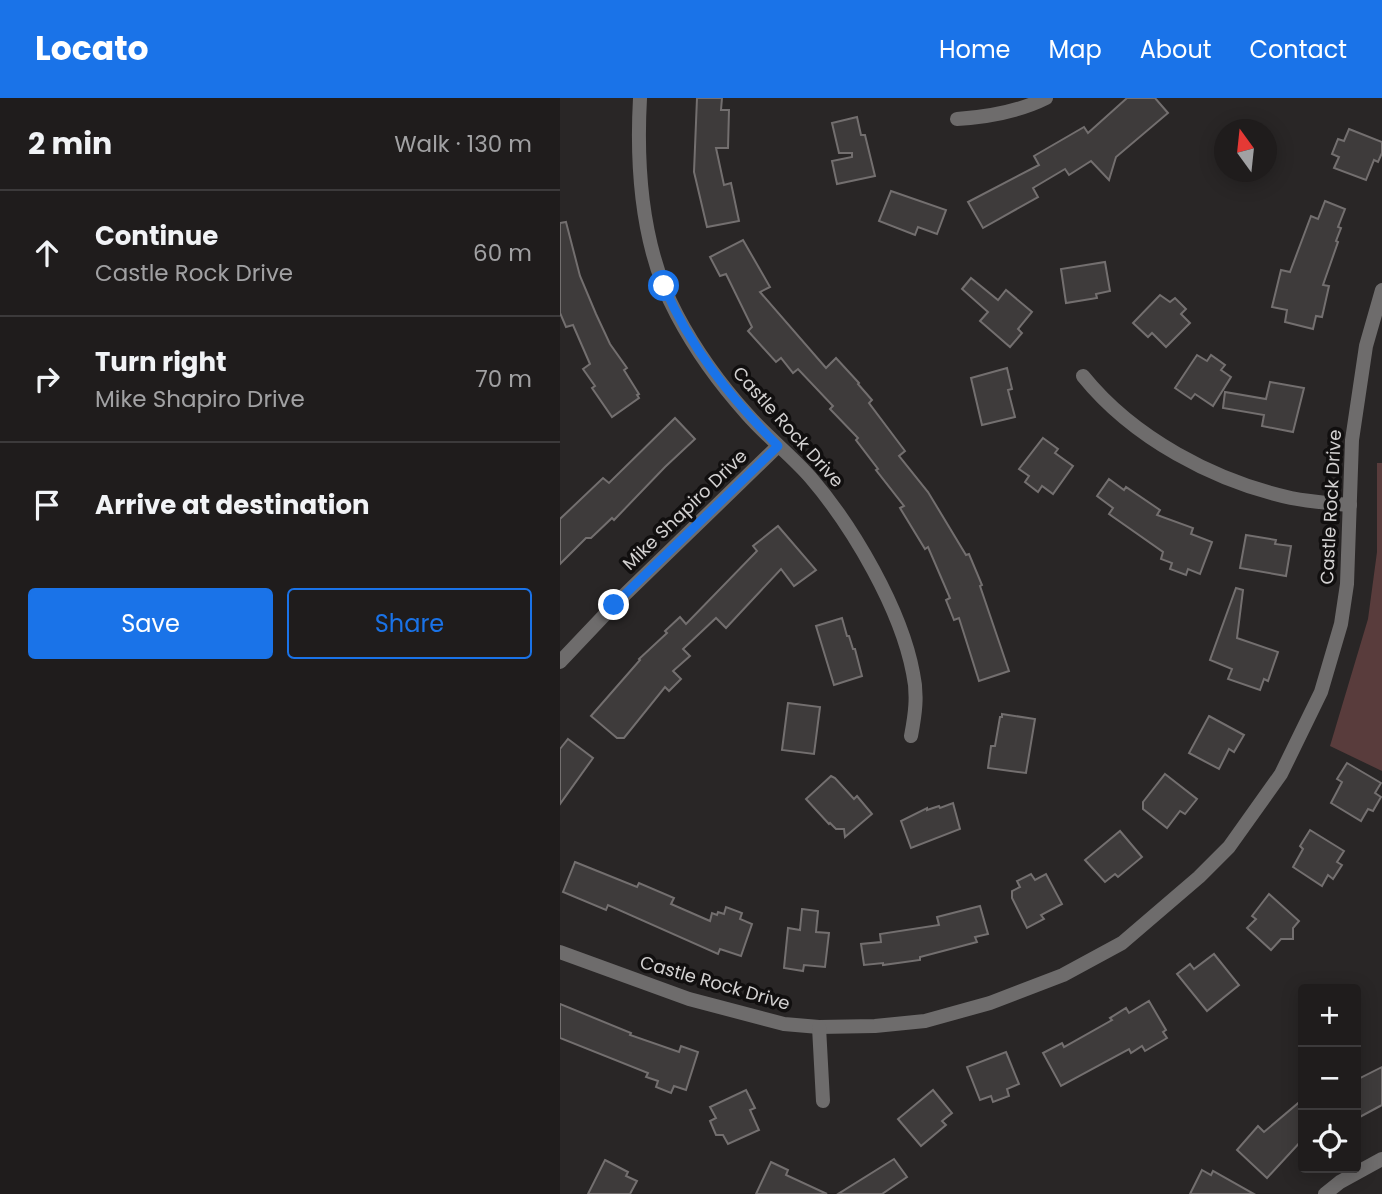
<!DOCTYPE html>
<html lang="en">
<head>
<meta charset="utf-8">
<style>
	body { margin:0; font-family:Poppins,sans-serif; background:#272525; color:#f1f3f6 }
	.controls { position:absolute; right:21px; bottom:21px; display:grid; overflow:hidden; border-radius:7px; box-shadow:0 4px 18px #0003 }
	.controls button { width:63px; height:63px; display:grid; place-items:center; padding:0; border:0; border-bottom:2px solid #3c3a3b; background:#1f1c1c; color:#f1f3f6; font:35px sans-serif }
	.compass { position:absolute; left:654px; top:21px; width:63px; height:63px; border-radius:50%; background:#1f1c1c; box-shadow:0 4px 18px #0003; rotate:345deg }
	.stop { position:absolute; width:21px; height:21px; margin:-16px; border:5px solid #1a73e8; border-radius:50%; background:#fff }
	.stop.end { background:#1a73e8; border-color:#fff; box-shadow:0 2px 7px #0008 }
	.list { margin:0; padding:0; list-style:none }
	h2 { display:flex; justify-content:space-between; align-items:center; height:91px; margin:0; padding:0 28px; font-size:30px }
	h2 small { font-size:23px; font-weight:400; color:#a1a1a3 }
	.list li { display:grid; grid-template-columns:46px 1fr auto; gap:21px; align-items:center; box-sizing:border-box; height:126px; padding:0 28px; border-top:2px solid #3c3a3b }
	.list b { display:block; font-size:26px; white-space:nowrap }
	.list p { margin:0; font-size:23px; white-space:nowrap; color:#a1a1a3 }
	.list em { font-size:23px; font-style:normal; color:#a1a1a3 }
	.actions { display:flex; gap:14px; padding:21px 28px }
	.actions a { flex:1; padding:16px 0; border:2px solid #1a73e8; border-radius:7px; text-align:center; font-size:24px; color:#1a73e8 }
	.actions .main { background:#1a73e8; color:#fff }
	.icon { flex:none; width:38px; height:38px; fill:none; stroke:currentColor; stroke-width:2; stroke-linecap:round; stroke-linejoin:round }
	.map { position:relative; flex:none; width:822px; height:1096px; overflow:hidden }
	header { display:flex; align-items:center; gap:42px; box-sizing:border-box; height:98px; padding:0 35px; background:#1a73e8; color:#fff }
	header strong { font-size:33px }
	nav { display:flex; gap:38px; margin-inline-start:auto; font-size:24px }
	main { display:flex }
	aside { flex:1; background:#1f1c1c }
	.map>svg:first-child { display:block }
</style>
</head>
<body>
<header>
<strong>Locato</strong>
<nav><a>Home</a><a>Map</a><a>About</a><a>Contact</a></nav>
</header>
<main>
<aside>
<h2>2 min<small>Walk · 130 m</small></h2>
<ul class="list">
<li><svg class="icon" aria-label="ahead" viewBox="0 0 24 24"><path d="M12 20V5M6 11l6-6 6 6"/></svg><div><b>Continue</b><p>Castle Rock Drive</p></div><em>60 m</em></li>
<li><svg class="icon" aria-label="right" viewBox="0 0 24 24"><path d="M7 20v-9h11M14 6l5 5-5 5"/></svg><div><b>Turn right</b><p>Mike Shapiro Drive</p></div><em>70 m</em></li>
<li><svg class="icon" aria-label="arrive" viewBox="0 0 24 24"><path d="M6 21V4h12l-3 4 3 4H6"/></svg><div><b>Arrive at destination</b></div></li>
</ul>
<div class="actions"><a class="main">Save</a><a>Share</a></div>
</aside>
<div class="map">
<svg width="822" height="1096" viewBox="0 0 822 1096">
	<rect width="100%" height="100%" fill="#292626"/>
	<!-- green -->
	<path fill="#593c3c" d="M817 365H822V673L770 648 808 521 817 454Z"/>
	<!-- building -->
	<g fill="#3e3b3b" stroke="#736f6f" stroke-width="2">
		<path d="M137 0H162L161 12H169L168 50H156L164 87 171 85 179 123 147 129 134 74Z"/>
		<path d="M567 0H595L608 15 556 59 549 82 531 63 509 77 505 71 473 90 478 99 423 130 408 104 479 67 474 58 524 29 528 35Z"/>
		<path d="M297 19 301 37H305L315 78 277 86 272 63 292 59V55H279L272 25Z"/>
		<path d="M789 31 822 44V55L818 64 814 62 806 82 774 70 779 59 772 56 778 41 784 43Z"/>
		<path d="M331 93 386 112 377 136 358 129 355 137 319 123Z"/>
		<path d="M765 103 785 111 778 129 781 130 776 143 778 144 763 187 769 188 762 219 756 218 753 231 725 224 727 212 712 209 721 172 730 174 751 118 758 121Z"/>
		<path d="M6 124 20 178 36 216 50 246 67 270 64 272 79 296 77 297 79 300 52 319 32 290 35 288 23 271 30 266 13 227 6 229 0 215V125Z"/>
		<path d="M183 142 210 189 200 194 266 270 276 260 299 285 298 286 312 302 309 305 345 353 339 358 368 394 406 457 409 456 422 487 420 488 449 573 419 583 399 520 394 522 386 502 390 500 368 449 365 451 340 410 344 408 316 372 318 371 296 342 298 340 270 311 273 308 238 271 233 275 221 260 216 264 188 233 192 229 166 176 160 178 150 159Z"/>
		<path d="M545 164 550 193 536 196 537 200 506 205 501 171Z"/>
		<path d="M411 180 438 202 446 192 472 214 458 231 462 235 450 249 420 223 428 214 402 191Z"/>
		<path d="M600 197 610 204 615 200 626 211 621 216 630 225 606 249 592 235 588 239 573 225Z"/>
		<path d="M637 257 647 263 651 257 665 267 661 272 671 279 653 308 635 296 631 301 615 290Z"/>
		<path d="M447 270 452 291 448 292 455 319 422 327 411 280Z"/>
		<path d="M710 284 744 290 733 334 702 328 704 317 663 310 665 294 706 301Z"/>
		<path d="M115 320 135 341 105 369 54 422 52 420 31 440H26L0 466V421L43 380 49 385Z"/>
		<path d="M483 340 498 351 495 355 513 368 493 396 482 388 478 394 465 384 469 378 459 371Z"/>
		<path d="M549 381 564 392 566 389 600 412 597 417 633 430 631 436 652 444 640 476 628 471 626 477 610 471 612 465 601 461 603 454 549 416 553 410 537 398Z"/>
		<path d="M218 428 256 472 234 488 221 471 166 530 156 520 123 551 130 558 113 573 121 581 109 593 105 589 64 640H57L31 618 80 562 79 561 107 535 105 533 120 519 126 526 197 453 193 448Z"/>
		<path d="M686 437 716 442 715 446 731 448 726 478 680 470Z"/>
		<path d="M676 490 683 492 677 540 718 554 708 583 704 581 700 592 668 581 672 571 650 562Z"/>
		<path d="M282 520 287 538H289L293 551H295L302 578 274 587 256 528Z"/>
		<path d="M228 605 260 609 254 656 222 652Z"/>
		<path d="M442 616 475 621 466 675 428 670 431 648H435L440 619H442Z"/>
		<path d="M649 618 684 637 674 654 669 651 659 671 629 655Z"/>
		<path d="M8 641 33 660 0 706V651Z"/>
		<path d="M787 665 821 685 815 695 821 699 813 713 808 711 801 723 771 705 782 684 777 681Z"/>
		<path d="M605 676 637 701 625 716 620 713 607 730 583 711V704Z"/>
		<path d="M271 678 275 680 294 701 297 698 312 716 285 739 284 731H276L270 725 269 726 246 701Z"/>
		<path d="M393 705 400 731 351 750 341 723 367 710V712L379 708 380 710Z"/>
		<path d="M750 732 784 753 777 764 782 767 773 781 768 777 762 788 733 769 743 751 740 748Z"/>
		<path d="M560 733 582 759 558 779 555 776 545 784 525 762Z"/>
		<path d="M15 764 77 789 79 785 114 800 111 806 150 823 152 815 157 817 158 814 164 816 166 809 182 815 180 821 192 826 181 858 160 851 158 856 48 807 46 812 3 794Z"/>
		<path d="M471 776 475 782 486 776 502 806 481 817 484 821 467 830 452 800V793L460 789 457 783Z"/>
		<path d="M709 796 739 823 733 830V841H721L711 852 687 830 696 821 692 818Z"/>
		<path d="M420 808 428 836 415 839 417 844 360 859V862L323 867V865L304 867 301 846 321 844 320 836 379 827 377 819Z"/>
		<path d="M242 811 258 813 256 834 269 835 265 869 244 867 243 873 224 870 228 830 240 832Z"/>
		<path d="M654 856 679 887 647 913 617 876 630 866 634 871Z"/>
		<path d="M589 903 606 932 603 934 607 940 585 953 582 948 571 955 569 951 501 988 483 955 502 945 504 949 552 922 550 920 566 910 569 915Z"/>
		<path d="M0 906 71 935 70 937 119 954 121 948 138 954 126 992 114 988 111 995 96 989 98 983 86 979 88 975 0 940Z"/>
		<path d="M446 954 459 986 447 991 449 998 433 1004 431 998 420 1002 407 969Z"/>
		<path d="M822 969V1007L796 1021V982Z"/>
		<path d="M186 992 195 1010 190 1012 199 1032 168 1046 163 1037H156L150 1023 156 1020 150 1009Z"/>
		<path d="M373 992 392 1015 382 1023 386 1027 361 1048 338 1021Z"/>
		<path d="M743 1001V1041L707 1080 677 1052 698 1028 704 1034Z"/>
		<path d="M334 1061 347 1079 322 1096H278Z"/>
		<path d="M45 1062 68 1074 66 1078 77 1083 70 1096H28Z"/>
		<path d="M211 1064 228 1072 226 1077 267 1096H196Z"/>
		<path d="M642 1072 651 1077 653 1073 694 1096H630Z"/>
	</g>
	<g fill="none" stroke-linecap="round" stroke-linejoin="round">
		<!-- street -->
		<g stroke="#6e6c6c" stroke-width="14">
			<path d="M80 0C76 72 82 152 117 217 136 253 160 286 187 316 207 339 231 357 251 380 293 429 341 511 353 575 358 597 355 617 351 638"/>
			<path d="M397 21C429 19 458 14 486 0"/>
			<path d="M523 278C573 340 654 383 731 400 751 404 770 405 790 407"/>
			<path d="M0 564 54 507 218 348"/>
			<path d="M0 854 129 901 224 926 259 929 315 928 365 923 430 905 503 877 562 845 639 779 669 749 721 676 761 594 781 526 787 486 792 342 806 248 822 192"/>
			<path d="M259 929 263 1003"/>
			<path d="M765 1096 780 1084 822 1061"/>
		</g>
	</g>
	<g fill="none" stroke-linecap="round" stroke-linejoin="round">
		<!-- route -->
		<path stroke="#1a73e8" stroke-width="9" d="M54 507 218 348C171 300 130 250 104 188"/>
	</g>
	<g text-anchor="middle" stroke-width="7" stroke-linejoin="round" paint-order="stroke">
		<!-- street labels -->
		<g font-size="18" fill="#d3d1d1" stroke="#110f0f">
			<text transform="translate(228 329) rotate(48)" y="6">Castle Rock Drive</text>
			<text transform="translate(771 409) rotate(-87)" y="6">Castle Rock Drive</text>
			<text transform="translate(125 412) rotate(-44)" y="6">Mike Shapiro Drive</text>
			<text transform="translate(155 885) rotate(16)" y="6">Castle Rock Drive</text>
		</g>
	</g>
</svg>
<div class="controls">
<button>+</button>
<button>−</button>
<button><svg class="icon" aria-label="locate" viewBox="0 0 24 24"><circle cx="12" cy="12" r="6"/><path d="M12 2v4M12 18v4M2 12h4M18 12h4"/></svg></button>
</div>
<svg class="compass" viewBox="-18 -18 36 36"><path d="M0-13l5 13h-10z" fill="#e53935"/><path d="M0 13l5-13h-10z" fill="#a1a1a3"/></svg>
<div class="stop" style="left:104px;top:188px"></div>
<div class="stop end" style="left:54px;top:507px"></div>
</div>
</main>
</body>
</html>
